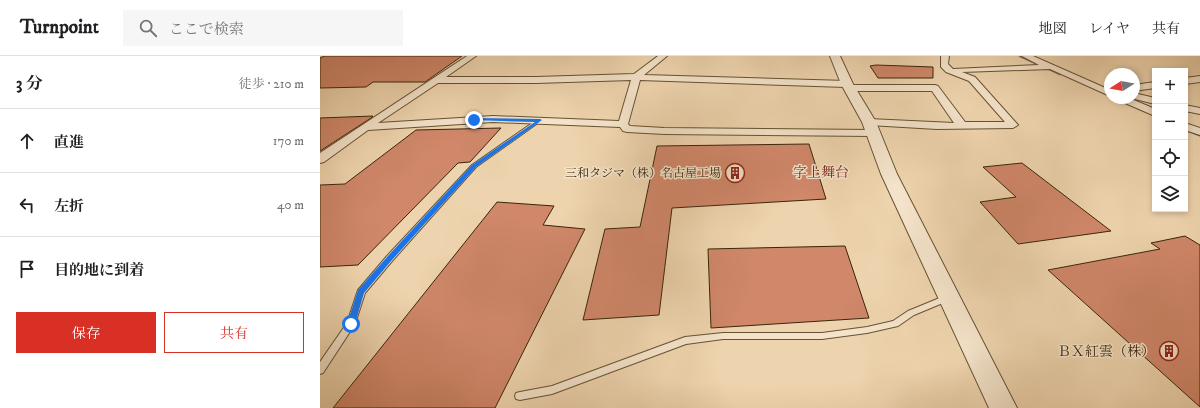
<!DOCTYPE html>
<html lang="ja">
<head>
<meta charset="utf-8">
<style>
	body { margin:0; font-family:"IM FELL DW Pica","Noto Serif JP",serif; background:#f6f6f6; color:#202124 }
	.controls { position:absolute; right:12px; top:12px; display:grid; overflow:hidden; border-radius:0px; box-shadow:0 2px 6px #0003 }
	.controls button { width:36px; height:36px; display:grid; place-items:center; padding:0; border:0; border-bottom:1px solid #e0e0e0; background:#fff; color:#202124; font:20px sans-serif }
	.compass { position:absolute; left:784px; top:12px; width:36px; height:36px; border-radius:50%; background:#fff; box-shadow:0 2px 6px #0003; rotate:259deg }
	.stop { position:absolute; width:12px; height:12px; margin:-9px; border:3px solid #1a73e8; border-radius:50%; background:#fff }
	.stop.end { background:#1a73e8; border-color:#fff; box-shadow:0 1px 4px #0008 }
	.list { margin:0; padding:0; list-style:none }
	h2 { display:flex; justify-content:space-between; align-items:center; height:52px; margin:0; padding:0 16px; font-size:17px }
	h2 small { font-size:13px; font-weight:400; color:#757577 }
	.list li { display:grid; grid-template-columns:26px 1fr auto; gap:12px; align-items:center; box-sizing:border-box; height:64px; padding:0 16px; border-top:1px solid #e0e0e0 }
	.list b { display:block; font-size:15px; white-space:nowrap }
	.list em { font-size:13px; font-style:normal; color:#757577 }
	.actions { display:flex; gap:8px; padding:12px 16px }
	.actions a { flex:1; padding:9px 0; border:1px solid #d93025; border-radius:0px; text-align:center; font-size:14px; color:#d93025 }
	.actions .main { background:#d93025; color:#fff }
	.icon { flex:none; width:22px; height:22px; fill:none; stroke:currentColor; stroke-width:2; stroke-linecap:round; stroke-linejoin:round }
	.map { position:relative; flex:none; width:880px; height:352px; overflow:hidden }
	header { display:flex; align-items:center; gap:24px; box-sizing:border-box; height:56px; padding:0 20px; background:#fff; border-bottom:1px solid #e0e0e0 }
	header strong { font-size:19px }
	nav { display:flex; gap:22px; margin-inline-start:auto; font-size:14px }
	.search { width:280px; height:36px; background:#f6f6f6; display:flex; align-items:center; gap:10px; box-sizing:border-box; padding:0 14px; border-radius:0px; color:#757577; font-size:15px }
	main { display:flex }
	aside { flex:1; background:#fff }
	.map>svg:first-child { display:block }
</style>
</head>
<body>
<header>
<strong>Turnpoint</strong>
<div class="search"><svg class="icon" aria-label="search" viewBox="0 0 24 24"><circle cx="10" cy="10" r="6"/><path d="M15 15l6 6"/></svg>ここで検索</div>
<nav><a>地図</a><a>レイヤ</a><a>共有</a></nav>
</header>
<main>
<aside>
<h2>3 分<small>徒歩 · 210 m</small></h2>
<ul class="list">
<li><svg class="icon" aria-label="ahead" viewBox="0 0 24 24"><path d="M12 20V5M6 11l6-6 6 6"/></svg><div><b>直進</b></div><em>170 m</em></li>
<li><svg class="icon" aria-label="left" viewBox="0 0 24 24"><path d="M17 20v-9H6M10 6l-5 5 5 5"/></svg><div><b>左折</b></div><em>40 m</em></li>
<li><svg class="icon" aria-label="arrive" viewBox="0 0 24 24"><path d="M6 21V4h12l-3 4 3 4H6"/></svg><div><b>目的地に到着</b></div></li>
</ul>
<div class="actions"><a class="main">保存</a><a>共有</a></div>
</aside>
<div class="map">
<svg width="880" height="352" viewBox="0 0 880 352">
	<rect width="100%" height="100%" fill="#eed4ae"/>
	<filter id="stains"><feTurbulence type="fractalNoise" baseFrequency=".005" numOctaves="4"/><feColorMatrix values="0 0 0 0 .2 0 0 0 0 .09 0 0 0 0 .02 0 0 0 .5 -.17"/></filter>
	<radialGradient id="worn" r=".72"><stop offset=".6" stop-color="#630" stop-opacity="0"/><stop offset="1" stop-color="#630" stop-opacity=".3"/></radialGradient>
	<g fill="none" stroke-linecap="round" stroke-linejoin="round">
		<!-- stream-far1 -->
		<g stroke="#747d6f" stroke-width="2.5">
			<path d="M700 0 716 7"/>
			<path d="M725 11 740 18"/>
		</g>
		<!-- stream -->
		<path stroke="#747d6f" stroke-width="3.5" d="M865 73 880 79"/>
	</g>
	<!-- building -->
	<g fill="#d0876a" stroke="#392609">
		<path d="M5 0H142L105 26H53L46 31 0 32V2Z"/>
		<path d="M556 9 613 11V22H558L550 10Z"/>
		<path d="M53 60 51 62 0 95V62Z"/>
		<path d="M181 72 150 106 138 107 38 209 0 211V129L25 128 96 74Z"/>
		<path d="M489 88 506 143 352 152 339 259 263 264 285 173 320 171 337 90Z"/>
		<path d="M702 107 791 175 698 188 660 146 696 141 663 111Z"/>
		<path d="M177 146 234 150 223 169 265 173 175 352H13Z"/>
		<path d="M865 180 880 189V351L728 214 840 193 831 187Z"/>
		<path d="M525 190 549 262 391 272 388 193Z"/>
	</g>
	<g fill="none" stroke-linecap="round" stroke-linejoin="round">
		<defs>
			<g id="service">
				<path d="M218 63 222 64 156 111 73 204 45 237 35 268 3 317 0 318V306L27 267 38 234 67 200 152 109Z"/>
				<path d="M627 239 630 240 631 242 630 244 594 259 578 270 547 277 502 283H403L366 288 232 338 200 344 196 343 195 340 196 337 200 336 232 330 365 281 403 277H502L547 271 573 265 588 255Z"/>
			</g>
			<g id="minor">
				<path d="M147 0H156L126 21H216L314 18 338 0H347L324 19 527 25 530 26 531 29H615L618 30 645 66H685L649 25 626 16 621 11V0H629L628 8 633 13 719 9 702 0H713L790 34V40L730 13 642 16 655 21 698 69 693 72 617 73 549 69 544 66 549 63 634 67 612 35H530L527 34 526 31 320 24 308 68 310 70 344 72 553 74 558 77 553 80 344 78 307 76 303 75 300 71 173 66 48 74 4 106 0 107V97ZM311 24 299 65 173 60 58 67 118 27H216Z"/>
				<path d="M880 20V26L865 28V22Z"/>
				<path d="M835 26V32L814 35V29Z"/>
				<path d="M814 37 835 42V48L811 42H814Z"/>
				<path d="M796 42H809L835 53V60L798 44Z"/>
				<path d="M865 49 880 52V58L865 55Z"/>
				<path d="M865 67 880 72V79L865 74Z"/>
			</g>
			<path id="tertiary" d="M510 0H520L533 28 556 66 577 118 697 352H669L561 118 542 66 521 28Z"/>
		</defs>
		<!-- service casing -->
		<use href="#service" stroke="#665232" stroke-width="2"/>
		<!-- minor casing -->
		<use href="#minor" stroke="#665232" stroke-width="2"/>
		<!-- tertiary casing -->
		<use href="#tertiary" stroke="#665232" stroke-width="2"/>
		<!-- service -->
		<use href="#service" fill="#f4e3ca" fill-rule="evenodd"/>
		<!-- minor -->
		<use href="#minor" fill="#f4e3ca" fill-rule="evenodd"/>
		<!-- tertiary -->
		<use href="#tertiary" fill="#f4e3ca" fill-rule="evenodd"/>
	</g>
	<!-- route -->
	<path fill="#1a73e8" d="M154 62 220 63 222 64 156 111 72 204 44 237 35 268 33 271H28L27 268 38 234 67 201 152 109 215 66 153 64Z"/>
	<!-- icons -->
	<defs>
		<symbol id="building-ring" viewBox="-11 -11 22 22"><circle r="9.5" fill="#f4e3ca" stroke="#8f2418" stroke-width="1.5"/><path d="M-4-6H4V6H1V3H-1V6H-4ZM-2.5-4.3h1.7v1.8h-1.7ZM.8-4.3h1.7v1.8H.8ZM-2.5-1h1.7V.8h-1.7ZM.8-1h1.7V.8H.8Z" fill="#8f2418"/></symbol>
	</defs>
	<g fill-rule="evenodd">
		<use href="#building-ring" x="404" y="106" width="22" height="22"/>
		<use href="#building-ring" x="838" y="284" width="22" height="22"/>
	</g>
	<g text-anchor="middle" stroke-width="3" stroke-linejoin="round" paint-order="stroke">
		<!-- poi labels -->
		<g font-size="12" fill="#392609" stroke="#f4e3ca" text-anchor="end">
			<text x="401" y="121">三和タジマ（株）名古屋工場</text>
		</g>
		<!-- quarter labels -->
		<g font-size="14" fill="#7a1f14" stroke="#f4e3ca">
			<text x="501" y="121">字上舞台</text>
		</g>
		<!-- near-poi labels -->
		<g font-size="14" fill="#392609" stroke="#f4e3ca" text-anchor="end">
			<text x="835" y="300">ＢＸ紅雲（株）</text>
		</g>
	</g>
	<rect width="100%" height="100%" filter="url(#stains)"/>
	<rect width="100%" height="100%" fill="url(#worn)"/>
</svg>
<div class="controls">
<button>+</button>
<button>−</button>
<button><svg class="icon" aria-label="locate" viewBox="0 0 24 24"><circle cx="12" cy="12" r="6"/><path d="M12 2v4M12 18v4M2 12h4M18 12h4"/></svg></button>
<button><svg class="icon" aria-label="layers" viewBox="0 0 24 24"><path d="M12 4l9 5-9 5-9-5zM3 14l9 5 9-5"/></svg></button>
</div>
<svg class="compass" viewBox="-18 -18 36 36"><path d="M0-13l5 13h-10z" fill="#e53935"/><path d="M0 13l5-13h-10z" fill="#757577"/></svg>
<div class="stop" style="left:31px;top:268px"></div>
<div class="stop end" style="left:154px;top:64px"></div>
</div>
</main>
</body>
</html>
